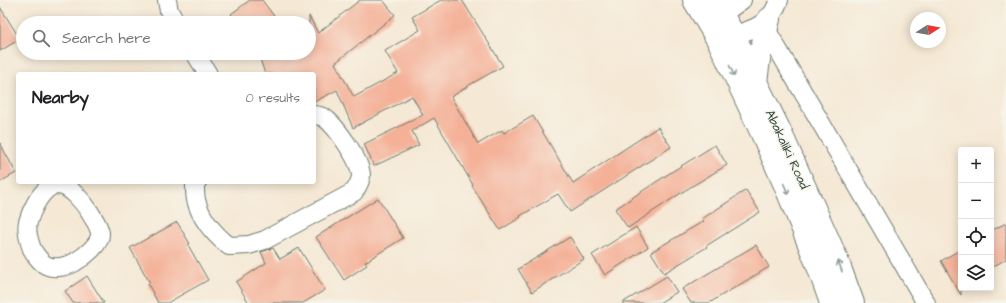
<!DOCTYPE html>
<html lang="en">
<head>
<meta charset="utf-8">
<style>
	body { margin:0; font-family:"Architects Daughter",sans-serif; background:#f6f6f6; color:#202124 }
	.controls { position:absolute; right:12px; bottom:12px; display:grid; overflow:hidden; border-radius:4px; box-shadow:0 2px 10px #0003 }
	.controls button { width:36px; height:36px; display:grid; place-items:center; padding:0; border:0; border-bottom:1px solid #e0e0e0; background:#fff; color:#202124; font:20px sans-serif }
	.compass { position:absolute; left:910px; top:12px; width:36px; height:36px; border-radius:50%; background:#fff; box-shadow:0 2px 10px #0003; rotate:79deg }
	.list { margin:0; padding:0; list-style:none }
	h2 { display:flex; justify-content:space-between; align-items:center; height:52px; margin:0; padding:0 16px; font-size:17px }
	h2 small { font-size:13px; font-weight:400; color:#757577 }
	.icon { flex:none; width:22px; height:22px; fill:none; stroke:currentColor; stroke-width:2; stroke-linecap:round; stroke-linejoin:round }
	.map { position:relative; flex:none; width:1006px; height:303px; overflow:hidden }
	.search { position:absolute; background:#fff; box-shadow:0 2px 10px #0003; left:16px; top:16px; width:300px; height:44px; display:flex; align-items:center; gap:10px; box-sizing:border-box; padding:0 14px; border-radius:22px; color:#757577; font-size:15px }
	.panel { position:absolute; background:#fff; box-shadow:0 2px 10px #0003; left:16px; top:72px; width:300px; height:112px; border-radius:4px }
	.map>svg:first-child { display:block }
</style>
</head>
<body>
<div class="map">
<svg width="1006" height="303" viewBox="0 0 1006 303">
	<rect width="100%" height="100%" fill="#f7f3e8"/>
	<filter id="ink" filterUnits="userSpaceOnUse"><feTurbulence type="fractalNoise" baseFrequency=".025" numOctaves="2"/><feDisplacementMap in="SourceGraphic" scale="8" xChannelSelector="R" yChannelSelector="G"/><feConvolveMatrix kernelMatrix="1 2 1 2 8 2 1 2 1" color-interpolation-filters="sRGB"/></filter>
	<filter id="wash" filterUnits="userSpaceOnUse"><feTurbulence type="fractalNoise" baseFrequency=".012" numOctaves="4" result="noise"/><feDisplacementMap in="SourceGraphic" scale="16" xChannelSelector="R" yChannelSelector="G"/><feGaussianBlur stdDeviation="0.9" result="paint"/><feColorMatrix in="noise" values="0 0 0 0 0 0 0 0 0 0 0 0 0 0 0 0 0 1.4 0 .05"/><feComposite in="paint" operator="in"/></filter>
	<g filter="url(#wash)">
		<rect width="100%" height="100%" fill="#f5e8d4"/>
		<g id="blocks">
			<!-- building -->
			<g fill="#f4b198">
				<path d="M250 0H262L279 23H238L231 14Z"/>
				<path d="M360 0H383L395 15 335 63 354 97 398 73 385 51 420 30 412 17 441 0H462L503 66 471 84 451 97 478 144 502 130 504 133 533 116 573 183 658 127 671 147 570 212 558 194 520 216 521 217 500 230 472 186 473 185 434 118 412 131 419 145 374 166 364 144 423 115 412 96 353 128 337 90 314 102V74H265L258 53H309V16L318 33Z"/>
				<path d="M0 7 20 39 0 51Z"/>
				<path d="M0 143 16 173 0 182Z"/>
				<path d="M715 145 727 165 684 191 628 228 615 209 673 171Z"/>
				<path d="M746 190 760 212 706 246 707 247 664 273 651 252 704 221 702 219Z"/>
				<path d="M378 198 403 238 365 262 367 265 344 280 316 237Z"/>
				<path d="M177 222 190 244 188 245 208 280 167 303H158L148 284 150 283 130 248Z"/>
				<path d="M1006 223V259L991 268V231Z"/>
				<path d="M636 227 648 247 605 275 592 255Z"/>
				<path d="M570 237 584 259 532 292 518 269Z"/>
				<path d="M756 245 769 267 709 303H691L682 289Z"/>
				<path d="M273 248 280 259 299 248 325 290 303 303H249L236 282 266 263 261 252Z"/>
				<path d="M961 249V295L941 261Z"/>
				<path d="M87 276 104 303H73L65 291Z"/>
				<path d="M667 276 677 292 659 303H622Z"/>
			</g>
		</g>
	</g>
	<g filter="url(#ink)">
		<use href="#blocks" fill-opacity="0" stroke="#6a796c" stroke-width="1"/>
		<g fill="none" stroke-linecap="round" stroke-linejoin="round">
			<defs>
				<g id="minor">
					<path d="M167 0 169 11 176 23"/>
					<path d="M711 22 742 0"/>
					<path d="M766 29 926 303"/>
					<path d="M723 40C739 32 761 30 772 14 775 10 777 5 779 0"/>
					<path d="M195 53 208 74"/>
					<path d="M197 182 195 184C195 189 195 195 196 200 201 219 214 234 229 246L249 245 265 240 354 192C358 186 361 181 361 175 360 160 335 124 323 117 320 116 317 115 314 115"/>
					<path d="M54 185C57 185 60 185 63 186 72 189 84 203 89 211 93 218 99 225 100 233 101 244 84 257 75 262 69 266 55 269 48 266 42 264 35 255 32 249 29 241 26 230 28 222 31 211 38 197 46 190 49 187 53 186 55 182"/>
				</g>
				<g id="major">
					<path d="M694 0 719 42 764 138 787 190 819 269 831 303"/>
					<path d="M714 0 734 35 756 82 780 131 836 257 853 303"/>
					<path d="M756 82 759 59 769 19"/>
				</g>
			</defs>
			<!-- minor casing -->
			<use href="#minor" stroke="#6a796c" stroke-width="20"/>
			<!-- major casing -->
			<use href="#major" stroke="#6a796c" stroke-width="24"/>
			<!-- minor -->
			<use href="#minor" stroke="#fff" stroke-width="18"/>
			<!-- major -->
			<use href="#major" stroke="#fff" stroke-width="22"/>
		</g>
		<!-- one-way arrows -->
		<defs><path id="oneway-shaft" d="M-6 0H5M1.5-3L5.5 0L1.5 3" fill="none" stroke-width="1.6" stroke-linecap="round" stroke-linejoin="round"/></defs>
		<g stroke="#8f9e9a">
			<use href="#oneway-shaft" transform="translate(732 71) rotate(65)"/>
			<use href="#oneway-shaft" transform="translate(786 189) rotate(67)"/>
			<use href="#oneway-shaft" transform="translate(840 266) rotate(-110)"/>
		</g>
	</g>
	<g text-anchor="middle" stroke-width="3" stroke-linejoin="round" paint-order="stroke">
		<!-- street labels -->
		<g font-size="13" fill="#1f3d34" stroke="#f7f3e8">
			<text transform="translate(788 149) rotate(65)" y="5">Abakaliki Road</text>
		</g>
	</g>
</svg>
<div class="controls">
<button>+</button>
<button>−</button>
<button><svg class="icon" aria-label="locate" viewBox="0 0 24 24"><circle cx="12" cy="12" r="6"/><path d="M12 2v4M12 18v4M2 12h4M18 12h4"/></svg></button>
<button><svg class="icon" aria-label="layers" viewBox="0 0 24 24"><path d="M12 4l9 5-9 5-9-5zM3 14l9 5 9-5"/></svg></button>
</div>
<svg class="compass" viewBox="-18 -18 36 36"><path d="M0-13l5 13h-10z" fill="#e53935"/><path d="M0 13l5-13h-10z" fill="#757577"/></svg>
<div class="search"><svg class="icon" aria-label="search" viewBox="0 0 24 24"><circle cx="10" cy="10" r="6"/><path d="M15 15l6 6"/></svg>Search here</div>
<section class="panel">
<h2>Nearby<small>0 results</small></h2>
<ul class="list">
</ul>
</section>
</div>
</body>
</html>
